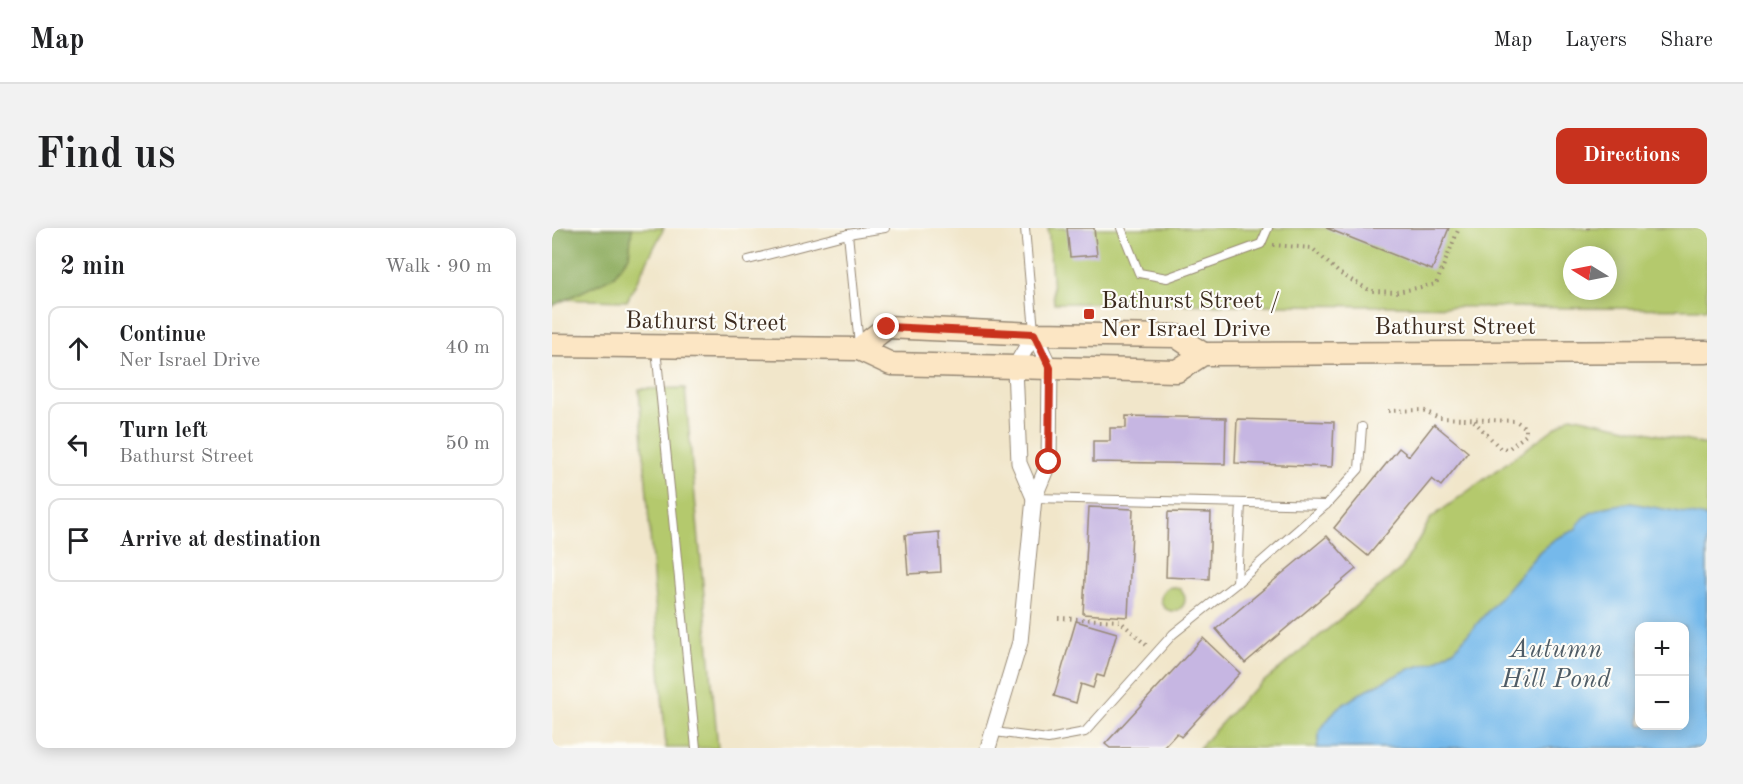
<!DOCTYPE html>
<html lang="en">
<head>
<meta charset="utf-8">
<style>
	body { margin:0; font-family:"Old Standard TT",serif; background:#f2f2f2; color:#202124 }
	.controls { position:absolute; right:18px; bottom:18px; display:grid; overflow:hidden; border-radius:12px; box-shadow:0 3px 15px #0003 }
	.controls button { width:54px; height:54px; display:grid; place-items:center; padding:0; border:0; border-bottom:2px solid #e0e0e0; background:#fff; color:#202124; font:30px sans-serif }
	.compass { position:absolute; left:1011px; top:18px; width:54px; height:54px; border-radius:50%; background:#fff; box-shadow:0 3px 15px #0003; rotate:280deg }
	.stop { position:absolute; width:18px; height:18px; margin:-14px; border:4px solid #c8321e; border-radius:50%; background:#fff }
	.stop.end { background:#c8321e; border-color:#fff; box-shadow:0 2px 6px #0008 }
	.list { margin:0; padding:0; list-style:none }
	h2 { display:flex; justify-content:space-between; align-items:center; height:78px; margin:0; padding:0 24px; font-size:26px }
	h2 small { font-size:20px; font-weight:400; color:#757577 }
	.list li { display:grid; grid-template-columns:39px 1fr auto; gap:18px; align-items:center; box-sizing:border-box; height:84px; margin:0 12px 12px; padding:0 12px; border:2px solid #e0e0e0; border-radius:12px }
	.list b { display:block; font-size:22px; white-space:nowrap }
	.list p { margin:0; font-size:20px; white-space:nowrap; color:#757577 }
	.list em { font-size:20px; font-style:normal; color:#757577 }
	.icon { flex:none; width:33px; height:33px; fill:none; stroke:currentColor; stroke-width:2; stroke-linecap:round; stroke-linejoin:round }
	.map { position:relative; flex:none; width:1155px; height:520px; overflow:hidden; border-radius:12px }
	header { display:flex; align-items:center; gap:36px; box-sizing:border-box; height:84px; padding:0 30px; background:#fff; border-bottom:2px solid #e0e0e0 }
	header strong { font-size:28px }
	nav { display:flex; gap:33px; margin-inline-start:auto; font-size:21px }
	.intro { display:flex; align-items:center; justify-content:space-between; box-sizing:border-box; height:144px; padding:0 36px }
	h1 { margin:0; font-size:42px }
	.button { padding:15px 27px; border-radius:12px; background:#c8321e; color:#fff; font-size:21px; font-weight:700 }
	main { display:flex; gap:36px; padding:0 36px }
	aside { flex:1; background:#fff; border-radius:12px; box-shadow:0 3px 15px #0003 }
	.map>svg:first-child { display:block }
</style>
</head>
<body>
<header>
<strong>Map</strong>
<nav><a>Map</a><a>Layers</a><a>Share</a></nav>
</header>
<div class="intro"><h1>Find us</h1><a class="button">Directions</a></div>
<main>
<aside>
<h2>2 min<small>Walk · 90 m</small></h2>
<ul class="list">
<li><svg class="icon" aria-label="ahead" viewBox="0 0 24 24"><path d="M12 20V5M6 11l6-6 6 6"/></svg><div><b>Continue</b><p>Ner Israel Drive</p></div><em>40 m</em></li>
<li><svg class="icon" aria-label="left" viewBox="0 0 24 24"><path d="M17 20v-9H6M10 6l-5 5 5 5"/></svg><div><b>Turn left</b><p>Bathurst Street</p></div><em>50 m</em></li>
<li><svg class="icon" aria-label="arrive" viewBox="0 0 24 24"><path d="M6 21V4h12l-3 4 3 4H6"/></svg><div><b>Arrive at destination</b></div></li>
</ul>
</aside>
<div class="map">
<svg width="1155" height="520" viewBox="0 0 1155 520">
	<rect width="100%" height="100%" fill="#fdfcf7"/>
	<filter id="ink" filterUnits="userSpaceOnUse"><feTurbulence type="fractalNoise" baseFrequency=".0167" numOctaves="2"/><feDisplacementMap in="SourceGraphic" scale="12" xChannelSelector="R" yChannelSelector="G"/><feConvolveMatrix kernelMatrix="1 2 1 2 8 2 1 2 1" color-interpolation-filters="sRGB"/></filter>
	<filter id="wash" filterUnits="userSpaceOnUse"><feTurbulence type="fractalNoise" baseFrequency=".008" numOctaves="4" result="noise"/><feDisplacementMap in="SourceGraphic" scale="24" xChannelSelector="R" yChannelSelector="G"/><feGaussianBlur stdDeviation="1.35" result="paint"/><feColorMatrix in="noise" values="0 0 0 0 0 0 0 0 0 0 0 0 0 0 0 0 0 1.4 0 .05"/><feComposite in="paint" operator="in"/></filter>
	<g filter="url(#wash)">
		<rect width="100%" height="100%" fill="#f1e6ca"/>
		<!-- green -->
		<g fill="#b4c96d" stroke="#787a46" stroke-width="1.5" fill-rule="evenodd">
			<path d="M0 0H112L75 73 0 71Z"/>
			<path d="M496 0H1155V81L502 75ZM1020 27H1056V63H1020Z"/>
			<path d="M133 160 166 520H114L87 161Z"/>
			<path d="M1019 188 1155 217V520H647L693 469 850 340 879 290ZM1088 398H1132V497H1088Z"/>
			<circle cx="621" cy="371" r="12"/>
		</g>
		<!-- forest -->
		<path fill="#8fad60" stroke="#656c3f" stroke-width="1.5" d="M0 0H80L77 28 61 49 0 78Z"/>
		<!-- water -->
		<path fill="#74b9eb" stroke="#587284" stroke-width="1.5" fill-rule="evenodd" d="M1079 275 1155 289V520H765L768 502 784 481 812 463 857 441 882 434 903 421 988 323 1003 311 1023 302C1032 281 1058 277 1079 275ZM1088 398H1132V497H1088Z"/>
		<g id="blocks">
			<!-- building -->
			<g fill="#c6b6e2">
				<path d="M515 0H542L545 27 518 29Z"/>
				<path d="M774 0H897L880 42Z"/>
				<path d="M574 188 674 190 673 236 541 234V213H558V200H574Z"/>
				<path d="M685 191 782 194 780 239 683 235Z"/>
				<path d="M882 196 916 224 889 258 880 251 816 328 782 300 847 220 857 228Z"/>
				<path d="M537 279 581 281 576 389 531 386Z"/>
				<path d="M616 284 659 285 657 351 614 349Z"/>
				<path d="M387 304 389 344 356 346 353 307Z"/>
				<path d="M775 308 804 341 693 435 664 401Z"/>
				<path d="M524 393 565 405 552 449 545 447 541 460 529 456 524 475 502 468Z"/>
				<path d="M651 410 688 445 629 509 625 505 611 520H558L553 516Z"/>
			</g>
		</g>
	</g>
	<g filter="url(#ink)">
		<use href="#blocks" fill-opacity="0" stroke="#968874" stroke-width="1.5"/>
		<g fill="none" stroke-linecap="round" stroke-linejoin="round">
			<defs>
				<g id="lane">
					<path d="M473 0 482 103"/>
					<path d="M569 0 587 45 615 50 709 16 716 0"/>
					<path d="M296 6 307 117"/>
					<path d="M196 32 296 6 333 0"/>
					<path d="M104 121 144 520"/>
					<path d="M482 270 774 277"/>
					<path d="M685 355 689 275"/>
					<path d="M443 504 496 511 533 504 621 406 685 355 774 277 807 241 810 199"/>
				</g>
				<g id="street">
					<path d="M482 270 467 235 463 139 482 106"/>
					<path d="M436 520 468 414 482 270 497 234 498 140 482 106"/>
				</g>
				<g id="secondary">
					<path d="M0 117 307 121 339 136 625 143 651 126 1155 124"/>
					<path d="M307 121 335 99 482 106 624 108 651 126"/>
				</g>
			</defs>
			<!-- lane casing -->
			<use href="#lane" stroke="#968874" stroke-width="10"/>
			<!-- street casing -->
			<use href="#street" stroke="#968874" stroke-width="17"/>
			<!-- secondary casing -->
			<use href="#secondary" stroke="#968874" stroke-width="25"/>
			<!-- path -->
			<g stroke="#968874" stroke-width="4" stroke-dasharray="1.5 4.5" stroke-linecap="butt">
				<path d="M1036 1V0"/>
				<path d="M721 17 760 20 787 45 819 63 845 64 884 56 907 0"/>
				<path d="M836 183 871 182 887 190 964 193 974 200V207L956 221 948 220 920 191"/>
				<path d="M506 390 568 393 594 417"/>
			</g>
			<!-- lane -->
			<use href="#lane" stroke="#fff" stroke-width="8"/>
			<!-- street -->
			<use href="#street" stroke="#fff" stroke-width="15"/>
			<!-- secondary -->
			<use href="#secondary" stroke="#fce6c4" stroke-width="22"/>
		</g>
	</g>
	<g fill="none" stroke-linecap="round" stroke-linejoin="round" filter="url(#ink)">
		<!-- route -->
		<path stroke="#c8321e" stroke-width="8" d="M335 99 482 106 498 140 497 234"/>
	</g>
	<!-- markers -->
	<rect fill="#c8321e" stroke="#fdfcf7" stroke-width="2" x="531" y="80" width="12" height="12" rx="3"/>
	<g text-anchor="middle" stroke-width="4.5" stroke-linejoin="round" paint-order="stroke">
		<!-- poi labels -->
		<g font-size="24" fill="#3b2a1e" stroke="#fdfcf7" text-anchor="start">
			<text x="549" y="80">Bathurst Street /<tspan x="549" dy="28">Ner Israel Drive</tspan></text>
		</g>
		<!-- street labels -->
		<g font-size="24" fill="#3b2a1e" stroke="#fdfcf7">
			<text transform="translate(154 93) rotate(1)" y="8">Bathurst Street</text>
			<text x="903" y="106">Bathurst Street</text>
		</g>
		<!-- water labels -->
		<g font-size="26" font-style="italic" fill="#4f5c66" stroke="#fdfcf7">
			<text x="1004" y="429">Autumn<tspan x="1004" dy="30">Hill Pond</tspan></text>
		</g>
	</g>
</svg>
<div class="controls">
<button>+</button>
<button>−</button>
</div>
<svg class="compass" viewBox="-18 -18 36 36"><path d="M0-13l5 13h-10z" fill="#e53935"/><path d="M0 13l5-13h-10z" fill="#757577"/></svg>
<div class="stop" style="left:497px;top:234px"></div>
<div class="stop end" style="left:335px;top:99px"></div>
</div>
</main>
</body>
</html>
